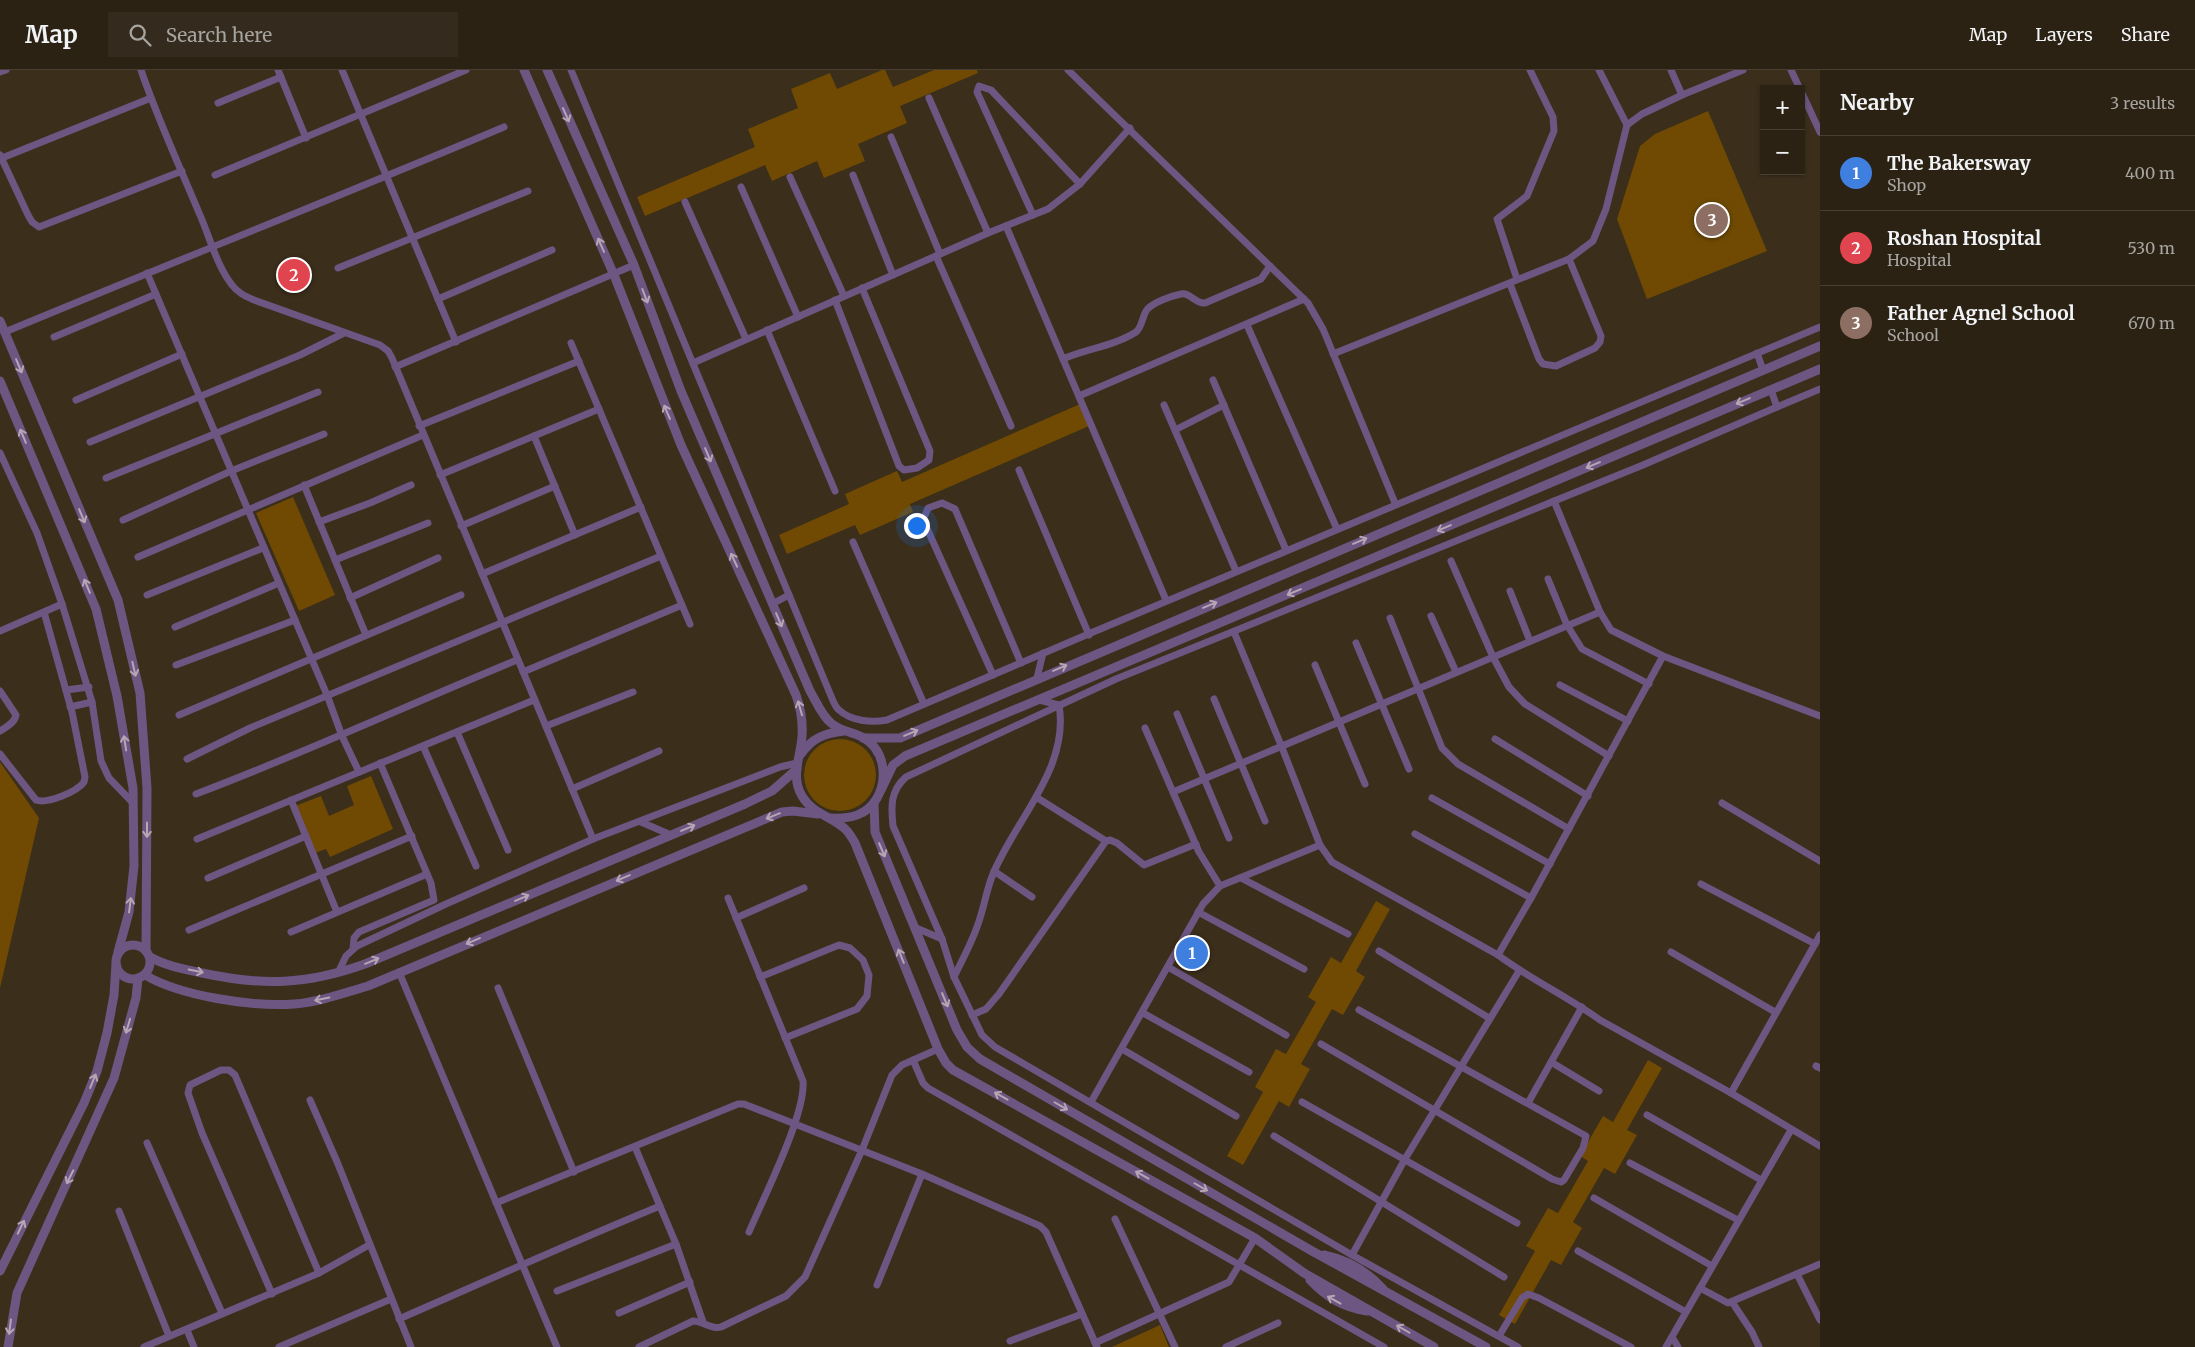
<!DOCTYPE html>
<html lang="en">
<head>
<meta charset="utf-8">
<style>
	body { margin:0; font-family:Merriweather,serif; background:#342a1d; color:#f1f3f6 }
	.controls { position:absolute; right:15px; top:15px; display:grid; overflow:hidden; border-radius:0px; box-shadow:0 1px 4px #0004 }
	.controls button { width:45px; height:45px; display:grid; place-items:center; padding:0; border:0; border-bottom:1px solid #483f34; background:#2c2214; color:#f1f3f6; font:25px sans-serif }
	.you { position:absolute; left:916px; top:455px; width:18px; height:18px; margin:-12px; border:4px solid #fff; border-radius:50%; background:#1a73e8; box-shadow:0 0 0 8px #1a73e833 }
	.badge { display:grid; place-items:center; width:32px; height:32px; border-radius:50%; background:#8bbbb9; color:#fff; font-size:16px; font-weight:700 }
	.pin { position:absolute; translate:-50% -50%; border:2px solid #fff; box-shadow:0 1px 5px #0006 }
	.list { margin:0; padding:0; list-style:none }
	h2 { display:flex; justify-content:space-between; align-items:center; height:65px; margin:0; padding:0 20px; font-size:21px }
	h2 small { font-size:16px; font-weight:400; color:#a6a4a0 }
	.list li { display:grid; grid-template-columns:32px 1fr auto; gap:15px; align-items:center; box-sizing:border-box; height:75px; padding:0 20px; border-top:1px solid #483f34 }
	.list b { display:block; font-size:19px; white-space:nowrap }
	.list p { margin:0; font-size:16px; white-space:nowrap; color:#a6a4a0 }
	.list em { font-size:16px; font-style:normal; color:#a6a4a0 }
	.icon { flex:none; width:28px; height:28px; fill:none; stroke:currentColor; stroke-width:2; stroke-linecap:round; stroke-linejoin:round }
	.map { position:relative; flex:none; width:1820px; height:1277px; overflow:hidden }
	header { display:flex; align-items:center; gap:30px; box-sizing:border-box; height:70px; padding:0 25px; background:#2c2214; border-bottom:1px solid #483f34 }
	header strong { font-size:24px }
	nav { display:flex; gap:28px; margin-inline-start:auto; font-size:18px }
	.search { width:350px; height:45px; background:#342a1d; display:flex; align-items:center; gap:12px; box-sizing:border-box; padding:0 18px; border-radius:0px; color:#a6a4a0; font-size:19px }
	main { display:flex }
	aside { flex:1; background:#2c2214 }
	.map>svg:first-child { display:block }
</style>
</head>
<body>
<header>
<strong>Map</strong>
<div class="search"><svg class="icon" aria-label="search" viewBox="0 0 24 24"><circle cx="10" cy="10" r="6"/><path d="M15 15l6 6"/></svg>Search here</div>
<nav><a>Map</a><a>Layers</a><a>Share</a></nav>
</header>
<main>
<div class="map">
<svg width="1820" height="1277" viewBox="0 0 1820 1277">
	<rect width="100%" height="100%" fill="#3b2e1b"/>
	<!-- green -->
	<g fill="#704a02">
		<path d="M882 0H885L893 17 934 0H977L978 3 900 36 907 53 858 74 865 91 824 108 817 91 772 111 765 95 645 146 637 127 755 77 748 59 798 38 791 19 830 3 837 19Z"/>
		<path d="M1708 41 1767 181 1647 229 1617 149 1640 76 1655 64Z"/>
		<path d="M1080 334 1089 356 910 434 913 442 860 465 855 455 787 484 779 465 849 434 845 424 897 401 902 412Z"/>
		<path d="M293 427 335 525 299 541 256 443Z"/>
		<circle cx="840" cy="705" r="36"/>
		<path d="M0 692 39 748 0 918Z"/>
		<path d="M371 706 393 759 330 787 326 779 315 783 295 736 321 726 329 746 354 735 347 716Z"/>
		<path d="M1376 831 1390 839 1356 901 1365 907 1343 945 1332 939 1301 994 1310 999 1289 1037 1279 1031 1243 1095 1227 1086 1263 1022 1255 1017 1276 979 1286 984 1316 932 1308 927 1331 887 1341 893Z"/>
		<path d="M1648 990 1662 998 1627 1060 1637 1065 1615 1104 1604 1098 1573 1152 1582 1158 1561 1195 1551 1190 1515 1254 1499 1245 1535 1181 1526 1176 1548 1138 1558 1143 1588 1091 1580 1086 1603 1046 1613 1052Z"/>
		<path d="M1160 1255 1169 1277H1112Z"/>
	</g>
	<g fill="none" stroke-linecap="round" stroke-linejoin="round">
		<!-- minor -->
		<g stroke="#6d5682" stroke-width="7">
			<path d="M141 0C158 50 180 97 200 145 210 168 217 196 232 215 238 223 245 226 254 230L380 275 388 281 392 288 593 769"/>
			<path d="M278 0 306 68"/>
			<path d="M342 0 456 272"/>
			<path d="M571 0 831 626C833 630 835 637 839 640 851 651 871 653 887 650 1197 517 1508 387 1820 257"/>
			<path d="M1068 0 1308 233 1323 259 1395 433"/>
			<path d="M1599 0 1627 55"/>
			<path d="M1671 0 1682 25"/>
			<path d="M1791 0 1800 19"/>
			<path d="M0 2 6 0"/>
			<path d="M1801 21 1820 62"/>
			<path d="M929 28 988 163"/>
			<path d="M218 33 281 7"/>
			<path d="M891 67 940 184"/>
			<path d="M0 85 28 145 32 152 39 157 182 101"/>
			<path d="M2 88 151 28"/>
			<path d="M215 105 466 0"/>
			<path d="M853 105 893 205"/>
			<path d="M790 107 844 226"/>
			<path d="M741 117 798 247"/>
			<path d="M685 132 746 269"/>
			<path d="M1033 145 977 22 979 16 991 20 1080 114"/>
			<path d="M1006 156 1166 530"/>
			<path d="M936 186 1011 356"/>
			<path d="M338 198 528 121"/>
			<path d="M147 203 327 625 342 666 359 702"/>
			<path d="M1517 209 1497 149 1527 126 1554 61 1553 47 1530 0"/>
			<path d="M1510 214 1539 289 1543 294 1556 296 1595 278 1600 272 1601 266 1569 189"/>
			<path d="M438 229 552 180"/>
			<path d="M835 230 899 396 904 400 917 398 929 390 930 381 862 218"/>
			<path d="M1247 255 1337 459"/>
			<path d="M767 260 835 421"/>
			<path d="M5 262C171 193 338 127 504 57"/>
			<path d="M54 267 156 224"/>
			<path d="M571 273 690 554"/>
			<path d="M1757 283 1763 300"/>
			<path d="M1333 284 1569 189 1593 171 1606 139 1627 55 1642 44 1682 25 1743 0"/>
			<path d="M1063 289C1086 279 1114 276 1136 262 1142 257 1142 248 1146 241 1151 233 1171 226 1181 224 1190 222 1195 234 1205 233L1261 209 1270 196"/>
			<path d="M693 293 988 163 1048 139 1080 114 1130 58"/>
			<path d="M395 297 634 195"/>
			<path d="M1213 310 1286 480"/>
			<path d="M1079 326 1304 229"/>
			<path d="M76 330 182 284"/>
			<path d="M1164 335 1236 501"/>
			<path d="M1777 337 1820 319"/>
			<path d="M419 356 579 291"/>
			<path d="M1175 360 1224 335"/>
			<path d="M534 366 575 465"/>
			<path d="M90 372 300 285 344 263"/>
			<path d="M0 383 37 463 62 534 92 632 101 691 109 708 133 733"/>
			<path d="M1019 400 1089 565"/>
			<path d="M440 405 599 339"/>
			<path d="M106 408 318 322"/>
			<path d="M304 415 366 565"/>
			<path d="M1554 431 1600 542 1611 560 1663 586 1820 646"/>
			<path d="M123 450 231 401 324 364"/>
			<path d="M319 452 370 433 411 415"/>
			<path d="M461 456 555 416"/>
			<path d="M853 472 924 634"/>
			<path d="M138 487 423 365"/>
			<path d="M335 490 428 453"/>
			<path d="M1451 491 1493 587 1509 617 1525 634 1609 686"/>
			<path d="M482 504 641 437"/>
			<path d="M1548 509 1567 555 1582 579 1649 614"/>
			<path d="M1510 521 1530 571"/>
			<path d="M147 525 263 478"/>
			<path d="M350 528 438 488"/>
			<path d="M772 534 789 525"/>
			<path d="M1431 546 1456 602"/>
			<path d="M1390 548 1442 678 1458 694 1569 759"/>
			<path d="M175 557 279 513"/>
			<path d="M0 561 62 534"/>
			<path d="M1234 562 1281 675 1320 775 1332 792 1498 885C1530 909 1567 926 1600 950L1731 1023 1820 1076"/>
			<path d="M1356 573 1409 699"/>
			<path d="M176 595 295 550"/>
			<path d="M1315 595 1365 714"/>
			<path d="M523 602 682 535"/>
			<path d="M993 605 925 454 924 448 928 438 942 433 955 439 1021 593"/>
			<path d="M1037 608 1043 583"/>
			<path d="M1560 615 1628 651"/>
			<path d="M66 620 89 617"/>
			<path d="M0 621 16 645C15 653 6 657 0 661"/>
			<path d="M1214 629 1265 751"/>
			<path d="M70 637 92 632"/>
			<path d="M1177 644 1229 768"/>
			<path d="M179 645 461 525"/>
			<path d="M546 656 633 622"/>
			<path d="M1145 658 1199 782 1220 816"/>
			<path d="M457 662 508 780"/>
			<path d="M1495 669 1588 726"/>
			<path d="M423 676 476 796"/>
			<path d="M0 684 36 730C47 734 77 722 84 712L85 707 72 642 44 542"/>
			<path d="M187 689 250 658 661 486"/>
			<path d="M572 719 659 681"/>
			<path d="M1173 722 1600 542"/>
			<path d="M196 724C305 683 410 634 517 590"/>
			<path d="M1036 727 1106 771"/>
			<path d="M1432 728 1550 794"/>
			<path d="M291 730 337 842"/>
			<path d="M1722 733 1820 791"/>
			<path d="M641 752 671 765"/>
			<path d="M1415 764 1531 828"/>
			<path d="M197 769 534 630"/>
			<path d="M994 801 1032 827"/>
			<path d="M208 808 306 766"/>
			<path d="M1241 808 1348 864"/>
			<path d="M1701 814 1815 874"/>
			<path d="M728 828 803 1011C806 1044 763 1129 749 1162"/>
			<path d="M1198 842 1304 899"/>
			<path d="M736 848 804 818"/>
			<path d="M914 857 942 869"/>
			<path d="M189 860 412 766"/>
			<path d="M291 862 427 804"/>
			<path d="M353 879 354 868 359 862 434 830 431 813 380 693"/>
			<path d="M1379 881 1489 948"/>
			<path d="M1671 882 1775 942"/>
			<path d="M1498 885 1531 828 1663 586"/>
			<path d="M1168 897 1286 965"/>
			<path d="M399 902 557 1277"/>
			<path d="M338 903 346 886 357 876 446 834 593 769 780 697 797 693"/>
			<path d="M760 907 839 875 850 878 863 890 869 905 867 926 857 939 785 968"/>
			<path d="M954 907C963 888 974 869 980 848 985 833 987 818 993 804 1015 750 1070 698 1059 635L1039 630"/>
			<path d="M498 918 574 1102"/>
			<path d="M1143 943 1249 1002"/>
			<path d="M972 945 986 939 999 924 1106 771 1110 770 1117 773 1144 795 1196 774"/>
			<path d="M1321 974 1552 1109 1561 1112 1564 1110 1583 1078 1586 1066 1359 940"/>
			<path d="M1122 979 1236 1046"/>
			<path d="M913 990 923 1013 928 1018 1384 1277"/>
			<path d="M1551 992 1599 1021"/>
			<path d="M1816 996 1820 998"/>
			<path d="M1731 1023 1820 865"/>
			<path d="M310 1030 338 1094 411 1277"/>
			<path d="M1091 1032 1203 834 1220 816 1320 775"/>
			<path d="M1302 1032 1517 1153"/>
			<path d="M1528 1033 1582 937"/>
			<path d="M1647 1045 1761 1110"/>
			<path d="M1274 1066 1504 1207"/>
			<path d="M147 1073 222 1243"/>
			<path d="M635 1077 676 1174 703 1252"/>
			<path d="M1630 1093 1738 1150"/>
			<path d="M1594 1128 1712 1196"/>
			<path d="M496 1133 738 1034H744L922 1104 1040 1156 1046 1162 1097 1277"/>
			<path d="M119 1141 169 1266"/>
			<path d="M1115 1149 1175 1277"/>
			<path d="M1578 1181 1686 1242"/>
			<path d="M1352 1185 1405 1089 1519 901"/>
			<path d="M1797 1204 1820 1250"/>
			<path d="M877 1215 922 1104"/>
			<path d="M1700 1218 1728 1233 1820 1194"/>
			<path d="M557 1221 676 1174"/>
			<path d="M272 1224 202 1063 188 1023 190 1015 221 1000H229L235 1005 319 1203"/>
			<path d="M1732 1232 1752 1262 1759 1277"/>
			<path d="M619 1243 690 1212"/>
			<path d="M399 1249C486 1211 572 1172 660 1136"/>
			<path d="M187 1260 194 1277"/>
			<path d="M1499 1266 1522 1228 1528 1224 1539 1228 1631 1277"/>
			<path d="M1672 1267 1678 1277"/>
			<path d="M1010 1271 1082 1244"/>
			<path d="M1095 1273 1229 1212 1255 1168"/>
			<path d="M144 1277 319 1203 369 1175"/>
			<path d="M279 1277 391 1229"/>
			<path d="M639 1277 693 1251C703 1251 712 1260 721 1257L786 1226 805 1207 862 1080 892 1005 902 995 938 979"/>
			<path d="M1226 1277 1278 1253"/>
			<path d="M1518 1277 1352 1185 995 977 982 965 954 907 942 869 893 756C891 737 890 721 906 707L1116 609 1643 395 1777 337 1771 320"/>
			<path d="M1666 1277 1791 1060"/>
		</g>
		<!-- tertiary -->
		<g stroke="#6d5682" stroke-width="9">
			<path d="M524 0 614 205 681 375 796 625C801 639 803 651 802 666 801 686 790 707 802 726 812 743 830 746 844 758 849 762 852 768 855 773L938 979 946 993 953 1000 1255 1168 1304 1203 1434 1277"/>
			<path d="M547 0 634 195 681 321 810 621C816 631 822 646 831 653 840 661 852 662 862 667 885 679 888 708 877 728 867 746 849 749 830 748"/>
			<path d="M0 251 118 530 140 623 147 718 146 881"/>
			<path d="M0 311 96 539 117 626 133 718 134 796 129 842 118 882"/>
			<path d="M863 668H900L1820 276"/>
			<path d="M801 684C812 668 825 663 844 661"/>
			<path d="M881 720 893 695 905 686 1820 299"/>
			<path d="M874 733 875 762 957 960 967 977 980 989 1312 1181 1486 1277"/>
			<circle cx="133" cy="892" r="17"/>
			<path d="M150 887C166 896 184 899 202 903 263 916 306 915 365 894L745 734 772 721 797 699"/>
			<path d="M145 905C180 926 252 937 294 934 319 932 344 923 368 916L782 742 793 741 818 744"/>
			<path d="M1324 1185C1347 1190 1367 1201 1383 1219"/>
			<path d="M0 1201 84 1033 97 1001 107 963 114 925 116 894"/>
			<path d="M1310 1210C1327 1228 1343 1237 1367 1241"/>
			<path d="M8 1277 17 1223 114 1008 136 928 138 908"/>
		</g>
	</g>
	<!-- one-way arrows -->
	<defs><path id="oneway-shaft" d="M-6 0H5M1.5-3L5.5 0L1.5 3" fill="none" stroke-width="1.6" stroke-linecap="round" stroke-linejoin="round" transform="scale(1.25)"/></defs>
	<g stroke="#b6a6b4">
		<use href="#oneway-shaft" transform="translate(566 45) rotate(66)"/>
		<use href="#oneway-shaft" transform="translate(601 175) rotate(-114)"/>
		<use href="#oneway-shaft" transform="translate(645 226) rotate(69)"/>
		<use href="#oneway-shaft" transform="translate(19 296) rotate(67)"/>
		<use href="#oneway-shaft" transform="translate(1743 331) rotate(157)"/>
		<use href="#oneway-shaft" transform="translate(667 342) rotate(-113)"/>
		<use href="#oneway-shaft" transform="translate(23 366) rotate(-113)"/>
		<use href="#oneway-shaft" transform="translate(708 385) rotate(67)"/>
		<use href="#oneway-shaft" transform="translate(1593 395) rotate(157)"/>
		<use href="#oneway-shaft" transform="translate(82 446) rotate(67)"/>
		<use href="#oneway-shaft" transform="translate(1444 458) rotate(157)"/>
		<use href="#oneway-shaft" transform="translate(1360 471) rotate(-23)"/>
		<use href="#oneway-shaft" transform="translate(734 490) rotate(-115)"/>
		<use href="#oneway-shaft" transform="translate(87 516) rotate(-113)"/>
		<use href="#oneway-shaft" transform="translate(1294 522) rotate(157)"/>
		<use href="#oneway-shaft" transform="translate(1210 535) rotate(-23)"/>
		<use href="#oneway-shaft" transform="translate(779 550) rotate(67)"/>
		<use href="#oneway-shaft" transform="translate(1060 598) rotate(-23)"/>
		<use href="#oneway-shaft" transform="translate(134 599) rotate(77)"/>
		<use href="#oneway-shaft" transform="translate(800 638) rotate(-106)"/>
		<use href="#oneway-shaft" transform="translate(911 663) rotate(-23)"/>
		<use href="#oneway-shaft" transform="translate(125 673) rotate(-99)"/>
		<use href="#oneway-shaft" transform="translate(773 746) rotate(158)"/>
		<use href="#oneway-shaft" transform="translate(688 758) rotate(-23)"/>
		<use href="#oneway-shaft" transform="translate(147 760) rotate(90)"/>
		<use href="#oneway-shaft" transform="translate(882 780) rotate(67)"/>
		<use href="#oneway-shaft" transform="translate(623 808) rotate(157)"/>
		<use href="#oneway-shaft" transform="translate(522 828) rotate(-23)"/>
		<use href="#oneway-shaft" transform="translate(130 835) rotate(-83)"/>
		<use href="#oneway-shaft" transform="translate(473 871) rotate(157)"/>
		<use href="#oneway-shaft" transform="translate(901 886) rotate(-112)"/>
		<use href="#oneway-shaft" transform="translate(372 891) rotate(-23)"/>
		<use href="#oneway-shaft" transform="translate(196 901) rotate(12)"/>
		<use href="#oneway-shaft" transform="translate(322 929) rotate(169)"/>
		<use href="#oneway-shaft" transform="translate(945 930) rotate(67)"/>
		<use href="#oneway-shaft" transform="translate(128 956) rotate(107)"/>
		<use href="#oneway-shaft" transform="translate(93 1011) rotate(-68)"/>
		<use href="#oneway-shaft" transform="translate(1001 1026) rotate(-151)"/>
		<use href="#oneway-shaft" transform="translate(1061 1036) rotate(30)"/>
		<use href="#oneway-shaft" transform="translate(1142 1105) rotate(-151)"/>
		<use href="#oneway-shaft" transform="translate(70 1107) rotate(117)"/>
		<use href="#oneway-shaft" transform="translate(1201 1117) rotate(30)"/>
		<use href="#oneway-shaft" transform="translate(21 1157) rotate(-64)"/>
		<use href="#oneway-shaft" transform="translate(1334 1230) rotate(-151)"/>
		<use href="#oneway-shaft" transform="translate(10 1257) rotate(97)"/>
		<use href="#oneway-shaft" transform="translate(1403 1259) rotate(-150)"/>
	</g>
</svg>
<div class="controls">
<button>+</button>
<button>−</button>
</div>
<div class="you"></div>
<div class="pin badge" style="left:1192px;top:883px;background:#3f7fe0">1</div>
<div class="pin badge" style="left:294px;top:205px;background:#e0444e">2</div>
<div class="pin badge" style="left:1712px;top:150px;background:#8d6e63">3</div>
</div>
<aside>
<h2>Nearby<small>3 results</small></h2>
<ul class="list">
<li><span class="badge" style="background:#3f7fe0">1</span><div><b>The Bakersway</b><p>Shop</p></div><em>400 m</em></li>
<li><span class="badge" style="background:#e0444e">2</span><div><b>Roshan Hospital</b><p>Hospital</p></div><em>530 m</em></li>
<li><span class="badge" style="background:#8d6e63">3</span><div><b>Father Agnel School</b><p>School</p></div><em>670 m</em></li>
</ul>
</aside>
</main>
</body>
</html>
